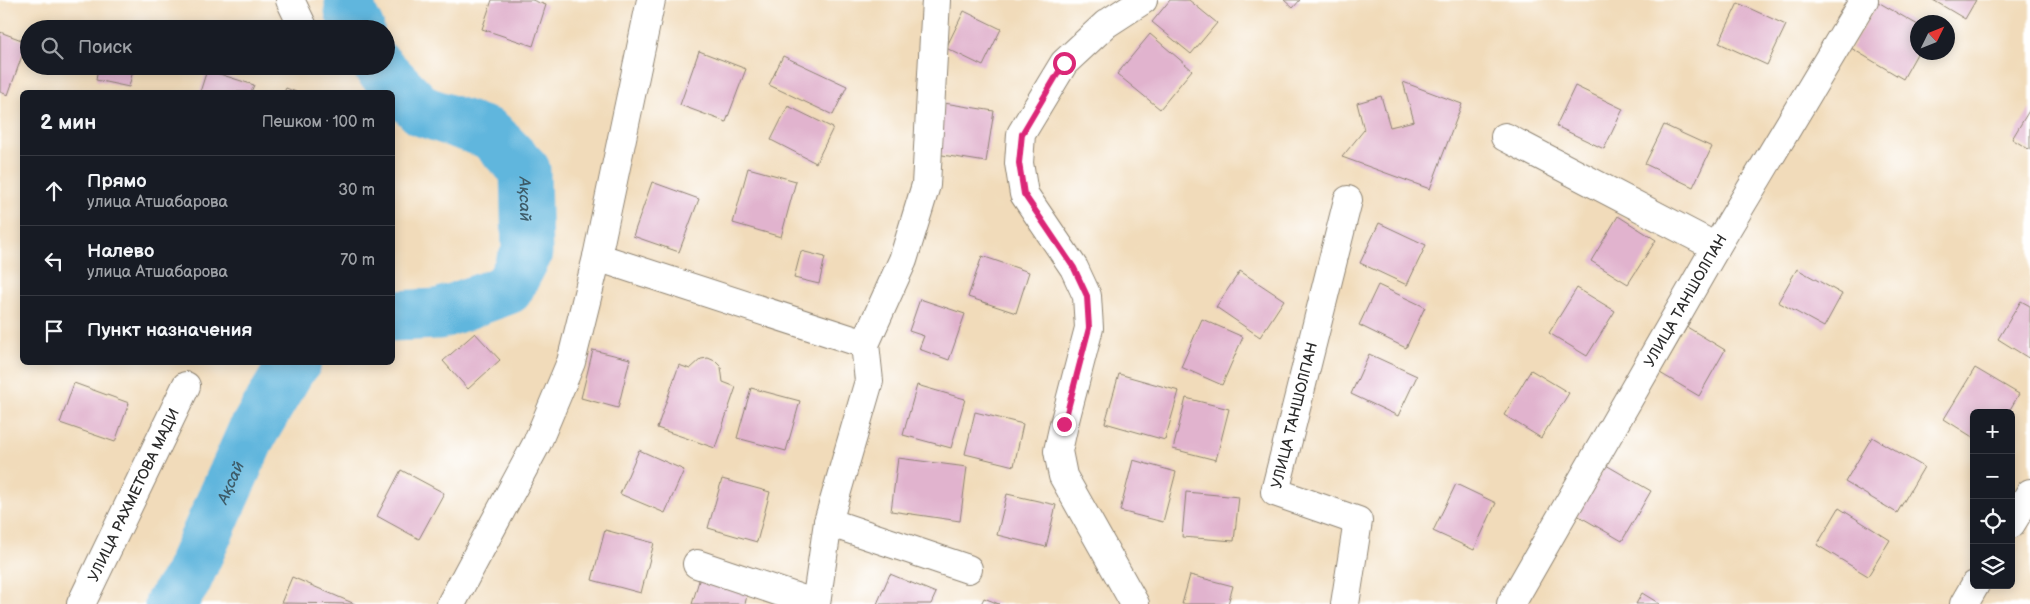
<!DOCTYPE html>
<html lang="ru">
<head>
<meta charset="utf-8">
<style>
	body { margin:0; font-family:"Balsamiq Sans",sans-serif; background:#20242c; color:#f1f3f6 }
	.controls { position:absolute; right:15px; bottom:15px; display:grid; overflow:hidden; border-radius:8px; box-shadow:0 2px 12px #0003 }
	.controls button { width:45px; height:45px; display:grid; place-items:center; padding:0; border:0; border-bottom:1px solid #363941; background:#171b24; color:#f1f3f6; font:25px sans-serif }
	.compass { position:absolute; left:1910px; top:15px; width:45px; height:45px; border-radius:50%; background:#171b24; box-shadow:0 2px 12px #0003; rotate:47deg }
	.stop { position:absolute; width:15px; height:15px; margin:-11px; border:4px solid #db2777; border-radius:50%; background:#fff }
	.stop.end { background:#db2777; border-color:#fff; box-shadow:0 1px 5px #0008 }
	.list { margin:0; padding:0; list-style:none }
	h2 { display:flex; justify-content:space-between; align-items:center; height:65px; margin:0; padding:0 20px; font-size:21px }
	h2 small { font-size:16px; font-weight:400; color:#9ea1a6 }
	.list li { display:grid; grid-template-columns:32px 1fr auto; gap:15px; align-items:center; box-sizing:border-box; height:70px; padding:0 20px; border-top:1px solid #363941 }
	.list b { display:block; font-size:19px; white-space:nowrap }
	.list p { margin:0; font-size:16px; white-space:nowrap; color:#9ea1a6 }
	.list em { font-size:16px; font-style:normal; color:#9ea1a6 }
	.icon { flex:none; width:28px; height:28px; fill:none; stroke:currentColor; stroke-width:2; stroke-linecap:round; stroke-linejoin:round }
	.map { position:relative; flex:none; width:2030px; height:604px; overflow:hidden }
	.search { position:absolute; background:#171b24; box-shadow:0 2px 12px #0003; left:20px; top:20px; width:375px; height:55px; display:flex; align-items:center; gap:12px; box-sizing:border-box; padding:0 18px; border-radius:28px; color:#9ea1a6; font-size:19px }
	.panel { position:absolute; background:#171b24; box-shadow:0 2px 12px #0003; left:20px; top:90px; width:375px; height:275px; border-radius:8px }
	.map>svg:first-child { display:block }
</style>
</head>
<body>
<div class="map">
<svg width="2030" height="604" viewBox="0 0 2030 604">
	<rect width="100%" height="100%" fill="#fff"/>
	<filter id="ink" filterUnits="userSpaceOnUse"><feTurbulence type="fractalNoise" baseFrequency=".02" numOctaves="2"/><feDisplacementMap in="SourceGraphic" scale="10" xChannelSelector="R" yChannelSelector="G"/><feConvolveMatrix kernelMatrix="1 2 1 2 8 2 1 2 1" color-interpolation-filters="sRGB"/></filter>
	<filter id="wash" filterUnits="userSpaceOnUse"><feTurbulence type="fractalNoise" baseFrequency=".0096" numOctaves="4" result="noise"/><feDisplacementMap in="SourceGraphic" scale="20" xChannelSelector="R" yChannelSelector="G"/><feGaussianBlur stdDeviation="1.12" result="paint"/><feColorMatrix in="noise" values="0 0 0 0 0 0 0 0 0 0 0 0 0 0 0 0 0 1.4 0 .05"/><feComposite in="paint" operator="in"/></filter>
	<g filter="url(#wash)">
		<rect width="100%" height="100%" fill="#f1dbba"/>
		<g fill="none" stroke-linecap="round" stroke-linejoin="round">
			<!-- river -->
			<g stroke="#60b6dd" stroke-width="51">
				<path d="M350 0V11L359 29"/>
				<path id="s1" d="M378 66 422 111 490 134 525 170 527 253 508 289 439 314 392 316"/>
				<path id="s2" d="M170 604 186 581 251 435 291 367 296 362"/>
			</g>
		</g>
		<g id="blocks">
			<!-- building -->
			<g fill="#e1b3ce">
				<path d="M492 0H532L546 5 533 46 482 29Z"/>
				<path d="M1170 0H1189L1217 23 1191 54 1152 22Z"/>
				<path d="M1284 0H1300L1293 8Z"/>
				<path d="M1933 0H1976L1965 19Z"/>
				<path d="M1878 2 1918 25V52L1903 79 1851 48Z"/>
				<path d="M1738 3 1786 25 1767 65 1719 43Z"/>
				<path d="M964 11 1001 29 983 66 946 48Z"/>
				<path d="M0 32 27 42 8 95 0 92Z"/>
				<path d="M1150 34 1192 70 1160 109 1117 74Z"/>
				<path d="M699 51 746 69 726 122 680 105Z"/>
				<path d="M783 56 847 86 833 115 769 85Z"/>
				<path d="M98 66H134L129 87 96 80Z"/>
				<path d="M207 70 254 85 251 92H200Z"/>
				<path d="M1403 82 1462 104 1430 189 1342 157 1364 130 1357 103 1381 96 1390 127 1414 121Z"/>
				<path d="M1575 86 1623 109 1604 149 1556 126Z"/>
				<path d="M286 88 296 92H284Z"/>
				<path d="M944 103 994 111 986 162 936 154Z"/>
				<path d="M788 106 833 128 816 163 771 140Z"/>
				<path d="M2030 109V150L2012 139Z"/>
				<path d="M1664 125 1712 147 1693 187 1645 164Z"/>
				<path d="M748 168 796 181 781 237 733 223Z"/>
				<path d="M652 182 699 199 679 252 633 236Z"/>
				<path d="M1618 216 1656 240 1628 284 1591 261Z"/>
				<path d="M1379 223 1426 245 1407 285 1360 263Z"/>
				<path d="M801 251 825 257 819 284 794 278Z"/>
				<path d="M982 256 1029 272 1016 313 968 297Z"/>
				<path d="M1797 269 1842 294 1824 327 1778 302Z"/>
				<path d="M1240 271 1284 300 1260 337 1216 307Z"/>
				<path d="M1378 285 1425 307 1406 348 1359 325Z"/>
				<path d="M1577 288 1615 311 1587 356 1549 333Z"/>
				<path d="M920 299 965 314 949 360 919 349 924 336 909 331Z"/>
				<path d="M2021 301 2030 306V359L1998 339Z"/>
				<path d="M1202 319 1243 337 1222 385 1181 367Z"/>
				<path d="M1687 327 1725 350 1699 396 1660 373Z"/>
				<path d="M475 333 500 360 468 389 443 361Z"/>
				<path d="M593 350 630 359 618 408 581 398Z"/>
				<path d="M1369 354 1417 376 1398 416 1351 394Z"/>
				<path d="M708 358 715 361 721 367 723 382 736 387 715 448 657 428 679 365 690 369 701 359Z"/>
				<path d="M1975 368 2019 394 2008 413H1974V438L1944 419Z"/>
				<path d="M1531 370 1569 393 1541 438 1504 415Z"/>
				<path d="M1119 374 1179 391 1165 440 1105 423Z"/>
				<path d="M74 383 129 403 115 442 60 423Z"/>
				<path d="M917 385 965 399 951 448 903 435Z"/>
				<path d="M751 388 800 401 786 451 737 438Z"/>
				<path d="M1186 398 1229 409 1216 460 1173 449Z"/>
				<path d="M975 412 1023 424 1014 466 965 454Z"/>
				<path d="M1872 437 1924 467 1897 513 1845 482Z"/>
				<path d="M639 450 684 470 665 513 620 494Z"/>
				<path d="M898 458 967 467 960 521 891 511Z"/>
				<path d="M1133 460 1176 472 1163 522 1120 511Z"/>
				<path d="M1606 465 1651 491 1622 541 1577 515Z"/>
				<path d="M401 470 444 493 419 539 377 516Z"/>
				<path d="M722 479 770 492 757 542 708 528Z"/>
				<path d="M1456 484 1496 503 1474 550 1433 531Z"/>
				<path d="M1186 492 1239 497 1234 541 1182 537Z"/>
				<path d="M1007 494 1056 505 1046 547 997 535Z"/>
				<path d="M1839 508 1890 540 1868 576 1817 545Z"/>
				<path d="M605 530 654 543 641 593 592 580Z"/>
				<path d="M701 574 749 587 745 604H692Z"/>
				<path d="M890 574 936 593 931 604H877Z"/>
				<path d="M1190 575 1233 586 1228 604H1182Z"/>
				<path d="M292 577 355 604 281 603Z"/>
				<path d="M1642 593 1660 604H1636Z"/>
				<path d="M984 598 999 604H981Z"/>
			</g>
		</g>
	</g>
	<g filter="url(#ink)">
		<use href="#blocks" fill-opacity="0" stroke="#8e8372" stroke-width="1"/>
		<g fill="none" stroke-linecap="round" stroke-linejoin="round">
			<defs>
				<g id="street">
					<path d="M290 0 304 29"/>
					<path d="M1505 137 1716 247"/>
					<path d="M597 257 865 344"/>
					<path d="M828 522 968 569"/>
					<path d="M2011 524 2030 493"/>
					<path d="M697 564 816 604 828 522 869 381 865 344 903 260 926 185 936 0"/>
					<path id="s3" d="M81 604 186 386"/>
					<path d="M451 604 537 443 571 362 597 257 651 0"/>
					<path d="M1135 604 1063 476 1058 451 1064 424 1089 328 1087 296 1074 268 1024 194 1019 163 1021 134 1064 63 1106 24 1143 0"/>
					<path id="s4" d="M1345 604 1358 521 1275 492 1348 200"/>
					<path id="s5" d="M1511 604 1716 247 1864 0"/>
					<path d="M1964 604 1975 585"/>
				</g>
			</defs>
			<!-- street casing -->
			<use href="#street" stroke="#8e8372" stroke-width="30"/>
			<!-- street -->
			<use href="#street" stroke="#fff" stroke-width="28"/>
		</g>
	</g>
	<g fill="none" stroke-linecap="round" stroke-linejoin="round" filter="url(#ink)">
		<!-- route -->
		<path stroke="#db2777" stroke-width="6" d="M1064 424 1089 328 1087 296 1074 268 1024 194 1019 163 1022 134 1064 63"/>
	</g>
	<g text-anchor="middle" stroke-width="4.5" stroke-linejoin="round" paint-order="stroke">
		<!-- street labels -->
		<g font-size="15" fill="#2b2b2b" stroke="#fff">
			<text dy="5" stroke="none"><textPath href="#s5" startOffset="350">УЛИЦА ТАНШОЛПАН</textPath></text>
			<text dy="5" stroke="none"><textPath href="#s4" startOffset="251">УЛИЦА ТАНШОЛПАН</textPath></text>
			<text dy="5" stroke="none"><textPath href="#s3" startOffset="121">УЛИЦА РАХМЕТОВА МАДИ</textPath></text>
		</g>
		<!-- water labels -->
		<g font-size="16" font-style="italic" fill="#3e5c69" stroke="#fff">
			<text dy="6" stroke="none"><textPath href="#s1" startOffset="214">Ақсай</textPath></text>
			<text dy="6" stroke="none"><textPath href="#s2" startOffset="136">Ақсай</textPath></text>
		</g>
	</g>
</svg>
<div class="controls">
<button>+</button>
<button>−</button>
<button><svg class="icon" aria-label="locate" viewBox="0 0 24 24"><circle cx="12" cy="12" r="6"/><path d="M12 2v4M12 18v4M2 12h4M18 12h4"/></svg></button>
<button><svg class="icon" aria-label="layers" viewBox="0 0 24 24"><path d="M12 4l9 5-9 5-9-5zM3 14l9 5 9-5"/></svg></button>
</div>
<svg class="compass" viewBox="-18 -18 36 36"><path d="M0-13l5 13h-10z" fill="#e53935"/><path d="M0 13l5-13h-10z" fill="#9ea1a6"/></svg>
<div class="stop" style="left:1064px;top:63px"></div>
<div class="stop end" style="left:1064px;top:424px"></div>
<div class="search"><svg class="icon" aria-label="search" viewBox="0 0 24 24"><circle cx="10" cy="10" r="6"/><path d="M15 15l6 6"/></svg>Поиск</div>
<section class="panel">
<h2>2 мин<small>Пешком · 100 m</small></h2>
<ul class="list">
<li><svg class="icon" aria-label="ahead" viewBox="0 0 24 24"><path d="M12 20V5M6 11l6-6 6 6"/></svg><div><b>Прямо</b><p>улица Атшабарова</p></div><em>30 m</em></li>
<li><svg class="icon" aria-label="left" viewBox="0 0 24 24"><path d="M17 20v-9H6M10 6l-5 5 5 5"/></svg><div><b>Налево</b><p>улица Атшабарова</p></div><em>70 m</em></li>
<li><svg class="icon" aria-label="arrive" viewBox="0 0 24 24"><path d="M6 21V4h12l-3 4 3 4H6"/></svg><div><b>Пункт назначения</b></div></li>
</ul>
</section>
</div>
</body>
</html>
